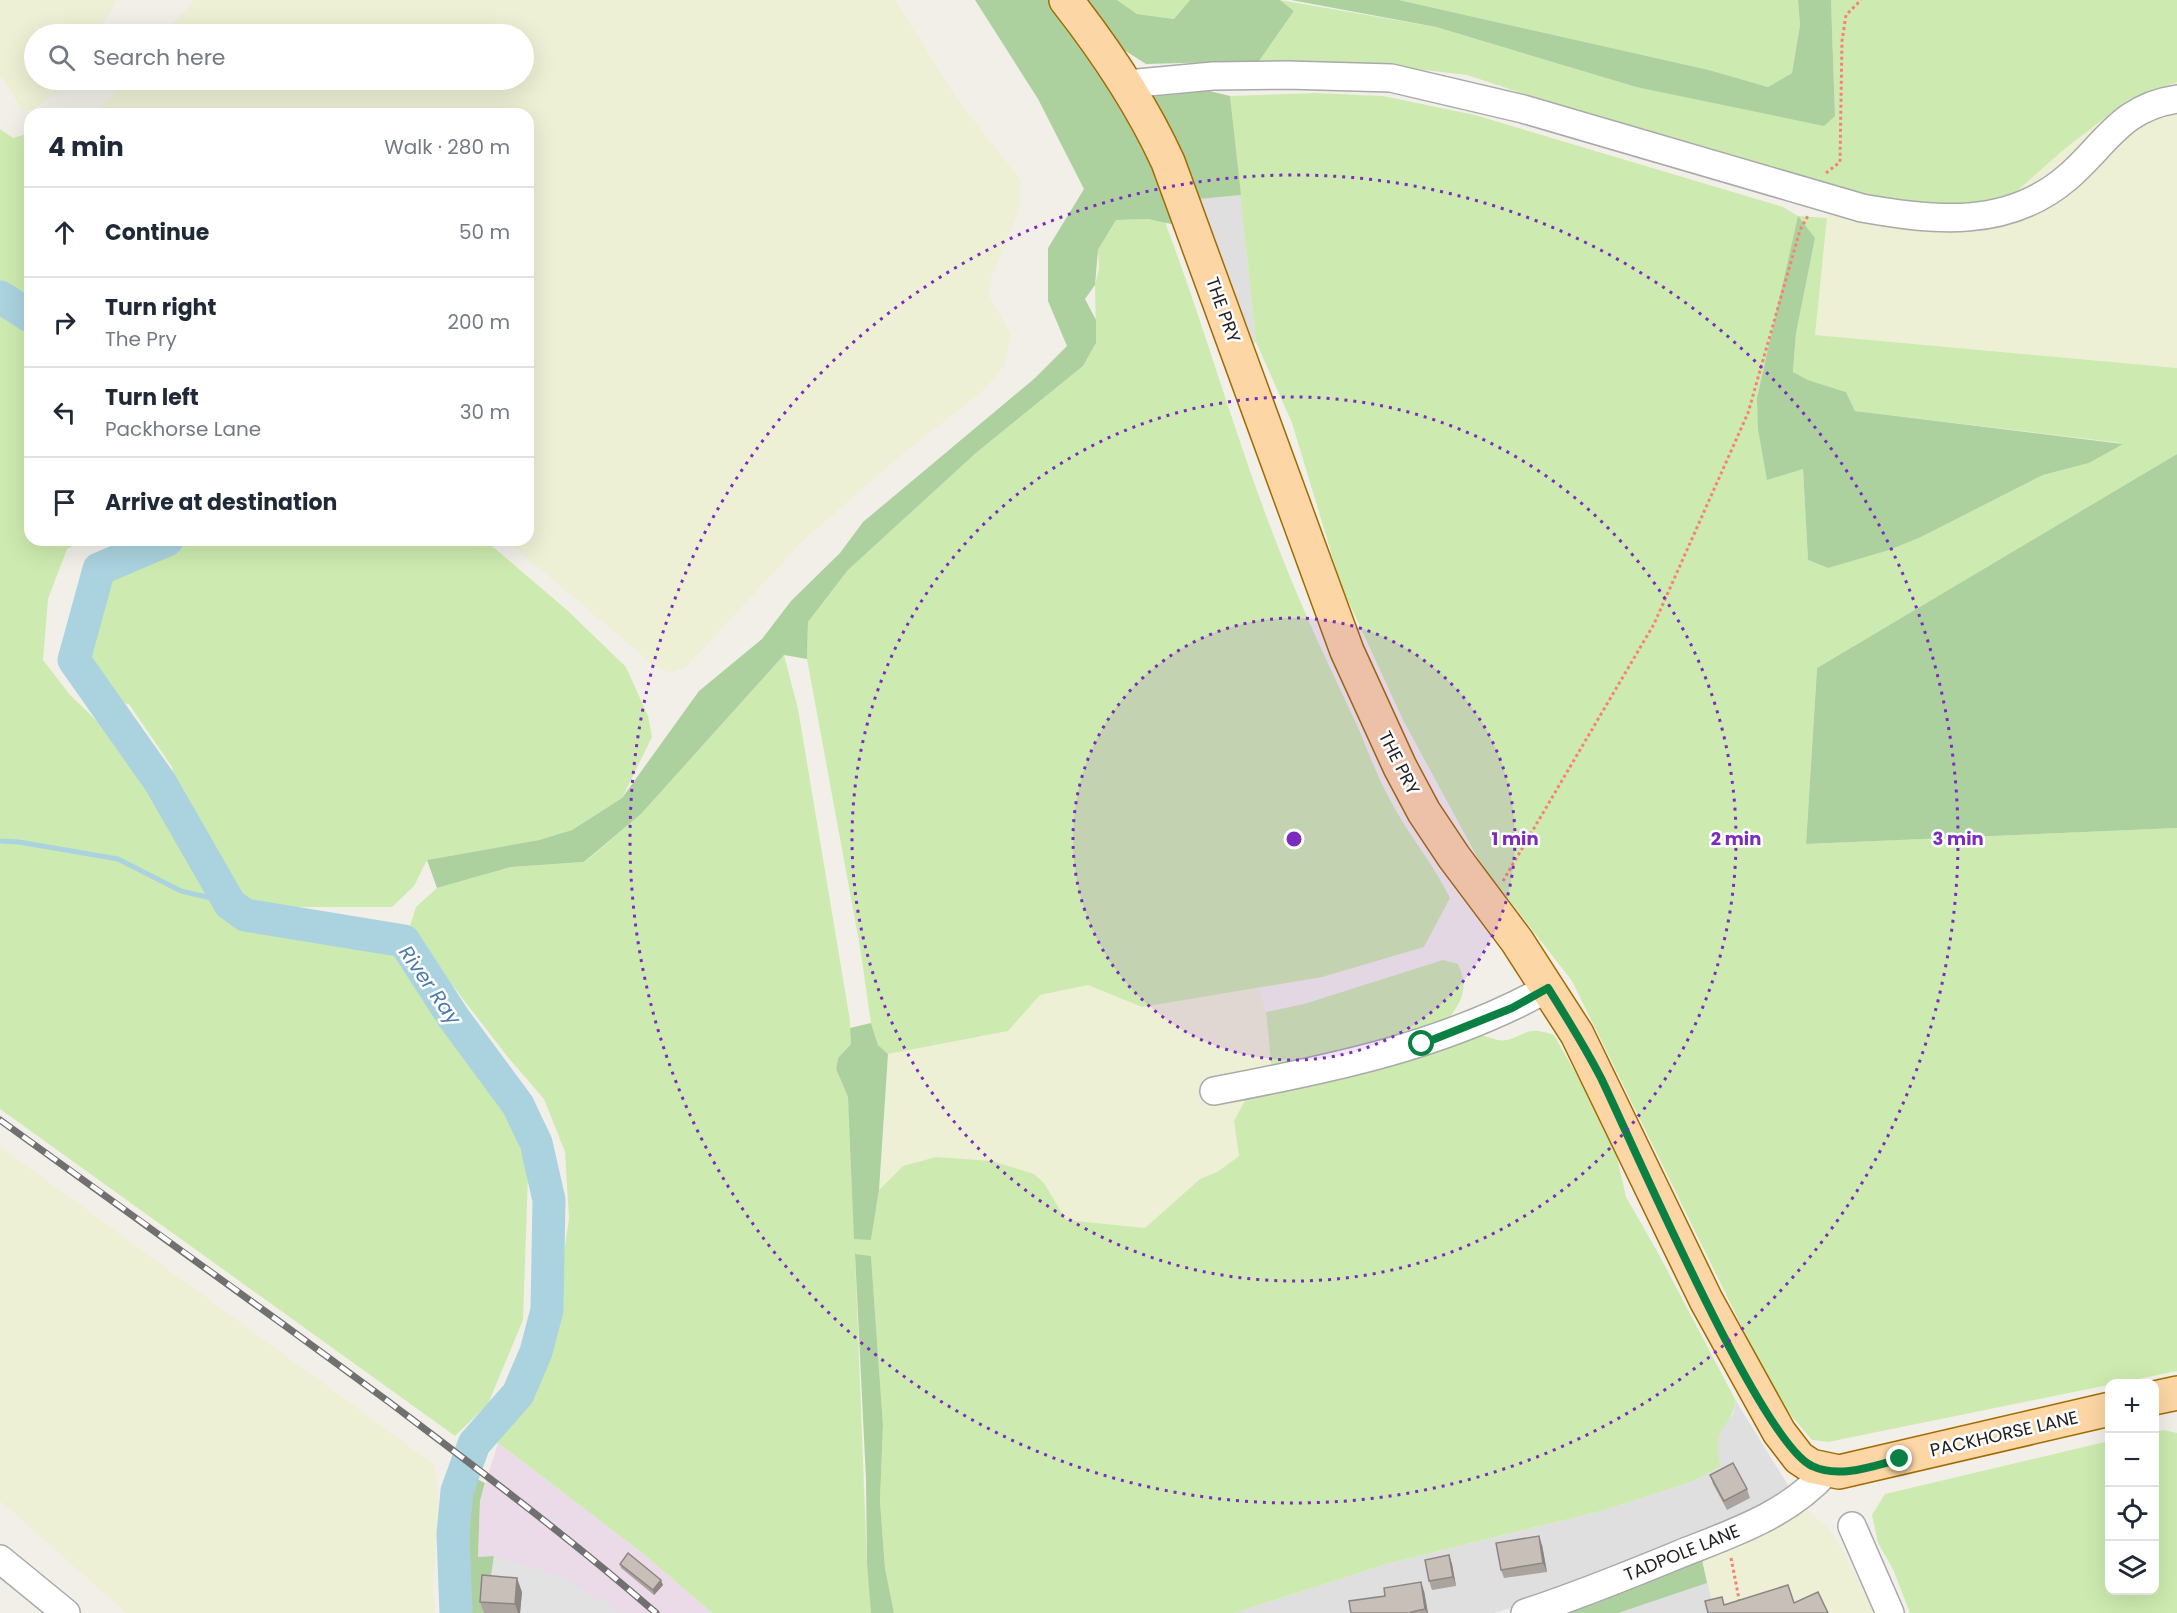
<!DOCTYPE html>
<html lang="en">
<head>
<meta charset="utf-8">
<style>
	body { margin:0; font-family:Poppins,sans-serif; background:#f6f6f7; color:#1f2937 }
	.controls { position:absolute; right:18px; bottom:18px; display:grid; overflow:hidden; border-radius:12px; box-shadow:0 6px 24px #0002 }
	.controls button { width:54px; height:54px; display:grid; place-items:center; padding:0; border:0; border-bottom:2px solid #e0e1e3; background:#fff; color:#1f2937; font:30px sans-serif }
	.stop { position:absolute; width:18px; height:18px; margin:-14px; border:4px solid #0b8043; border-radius:50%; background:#fff }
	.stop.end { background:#0b8043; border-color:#fff; box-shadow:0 2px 6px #0008 }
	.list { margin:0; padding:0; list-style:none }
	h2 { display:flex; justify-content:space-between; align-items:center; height:78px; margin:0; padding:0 24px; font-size:26px }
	h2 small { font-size:20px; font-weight:400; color:#747a83 }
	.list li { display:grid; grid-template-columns:39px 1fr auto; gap:18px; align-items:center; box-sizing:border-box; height:90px; padding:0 24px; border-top:2px solid #e0e1e3 }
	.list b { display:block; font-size:22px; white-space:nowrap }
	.list p { margin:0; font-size:20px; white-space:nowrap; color:#747a83 }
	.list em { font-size:20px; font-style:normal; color:#747a83 }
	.icon { flex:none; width:33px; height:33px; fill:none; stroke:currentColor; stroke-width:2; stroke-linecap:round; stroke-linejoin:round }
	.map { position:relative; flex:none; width:2177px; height:1613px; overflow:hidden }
	.search { position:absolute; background:#fff; box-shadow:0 6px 24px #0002; left:24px; top:24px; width:510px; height:66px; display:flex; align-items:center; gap:15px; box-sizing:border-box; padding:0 21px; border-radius:33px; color:#747a83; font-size:22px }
	.panel { position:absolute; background:#fff; box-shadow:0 6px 24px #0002; left:24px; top:108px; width:510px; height:438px; border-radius:18px }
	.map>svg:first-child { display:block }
</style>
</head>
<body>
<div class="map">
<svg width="2177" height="1613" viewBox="0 0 2177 1613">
	<rect width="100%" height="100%" fill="#f2efe9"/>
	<!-- residential -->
	<g fill="#e0dfdf">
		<path d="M1241 195 1256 342 1249 345 1189 200Z"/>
		<path d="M1736 1401 1791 1490 1730 1522 1521 1605 1494 1613H1234L1390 1563 1605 1510 1694 1481 1721 1466 1716 1448 1717 1435 1733 1414Z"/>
		<path d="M1702 1560 1715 1613H1561L1635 1586Z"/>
	</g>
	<!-- industrial -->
	<path fill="#ebdbe8" d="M498 1443 641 1552 712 1613H485L478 1557 480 1501Z"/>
	<!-- farmland -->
	<g fill="#eef0d5">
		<path d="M0 0H117L97 34H34V80H71L34 109 23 111 0 75Z"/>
		<path d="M194 0H895L959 102 1021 180 1020 209 992 276 989 295 1011 334 1005 365 982 392 905 452 804 540 686 667 671 673 653 665 506 540H528V114H95L125 80H524V34H164Z"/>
		<path d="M2172 82H2177V368L1815 335 1830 191 2015 193 2062 151 2129 99Z"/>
		<path d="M1088 985 1142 1007 1258 987 1266 1012 1272 1072 1234 1121 1239 1156 1219 1171 1200 1179 1145 1228 1065 1220 1044 1183 903 1166 879 1190 888 1054 1008 1031 1040 995Z"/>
		<path d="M0 1146 435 1465 439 1507 433 1589 436 1613H126L0 1501Z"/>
		<path d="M1807 1510 1828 1528 1845 1554 1874 1613H1715L1702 1560 1757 1537Z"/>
	</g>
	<!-- grass -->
	<g fill="#cdebb0" fill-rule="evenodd">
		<path d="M1117 0H1190L1174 19 1137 14Z"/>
		<path d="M1280 0 1436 27 1636 87 1835 116 1831 0H2177V82L2129 99 2062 151 2015 193 1987 210H1943L1830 191 1761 172 1467 75 1424 70 1413 74 1259 61 1294 11Z"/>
		<path d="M1399 0H1798L1800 25 1792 73 1768 87 1709 70Z"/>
		<path d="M1317 93 1383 96 1475 115 1783 207 1798 216 1827 218 1815 335 2177 368V454L1817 668 1806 844 2177 828V1371L1828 1442 1812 1440 1778 1400 1572 981 1481 864 1403 720 1341 585 1292 423 1256 342 1230 96ZM1796 333 1793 372 1808 380 1846 392 1855 411 2121 443 2089 463 2043 475 1921 537 1828 568 1808 560 1803 468 1757 398Z"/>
		<path d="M0 129 13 138 30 133V307L0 289Z"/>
		<path d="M1148 219 1165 222C1207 333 1238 447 1282 557 1304 613 1330 668 1356 723 1366 746 1375 771 1387 794 1405 831 1432 861 1450 898L1424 947 1322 977 1142 1007 1088 985 1040 995 1008 1031 888 1054 878 1045 871 1023 860 947 807 659 808 622 848 570 976 453 1083 366 1096 343 1095 285 1099 268 1098 250 1116 220Z"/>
		<path d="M0 316 20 324 30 334V540H84L67 549 48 599 43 660 70 695 126 749 190 861 229 914 399 951 508 1109 528 1175 523 1320 488 1404 455 1436 0 1109Z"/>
		<path d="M182 540H485L568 611 626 667 648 716 652 737 622 798 572 830 539 840 427 860 414 886 392 907H263L238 895 178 792 172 767 129 704 115 702 79 658 102 572 164 553Z"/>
		<path d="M784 655 798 709 850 1021 851 1044 838 1058 836 1069 848 1097 852 1154 871 1240 879 1190 903 1166 936 1157 992 1161 1034 1174 1044 1183 1066 1220 1145 1228 1200 1179 1219 1171 1239 1156 1234 1121 1249 1093 1478 1034C1486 1036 1499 1042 1507 1040 1531 1033 1526 1026 1554 1035L1588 1095 1616 1153 1626 1197 1657 1251 1736 1401C1729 1434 1710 1424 1721 1466L1694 1481 1605 1510 1390 1563 1234 1613H894L885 1568 880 1501 883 1425 871 1257 855 1254 867 1564 872 1613H712L641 1552 498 1443 494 1429 538 1384 550 1350 569 1218 565 1152 544 1099 507 1056 409 929 416 907 437 888 511 867 585 862 641 814Z"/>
		<path d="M1443 960 1458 964C1470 992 1461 1000 1445 1025L1272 1072 1266 1012 1304 1004Z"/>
		<path d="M2163 1430 2177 1433V1613H1910L1893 1569 1878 1543 1872 1515 1885 1494 2109 1441 2110 1590H2154L2155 1432Z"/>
	</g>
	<!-- forest -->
	<g fill="#add19e">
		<path d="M975 0H1051L1113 83 1179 217 1171 224 1148 219 1116 220 1098 250 1095 285 1085 299 1096 320V343L1083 366 976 453 848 570 808 622 807 659 784 655 641 814 584 862 511 867 437 888 427 860 539 840 572 830 622 798 699 691 762 639 791 601 840 553 863 522 1035 378 1067 346 1048 301V248L1084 189 1038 99Z"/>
		<path d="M1082 0H1117L1137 14 1174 19 1190 0H1280L1294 11 1259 61 1146 64 1121 48Z"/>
		<path d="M1291 0H1399L1709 70 1768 87 1792 73 1800 25 1798 0H1831L1835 116 1824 126 1636 87 1436 27Z"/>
		<path d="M1209 91 1230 96 1241 195 1189 200 1150 97Z"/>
		<path d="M1798 216 1815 238 1796 333 1793 372 1808 380 1846 392 1855 411 2123 444 2089 463 2043 475 1921 537 1889 550 1828 568 1808 560 1803 469 1767 480 1758 429 1757 398Z"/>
		<path d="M2177 454V828L1806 844 1817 668Z"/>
		<path d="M871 1023 878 1045 888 1054 879 1190 871 1240 854 1239 848 1097 836 1069 838 1058 851 1044 850 1028Z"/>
		<path d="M855 1254 871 1256 883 1425 880 1501 885 1568 894 1613H871L867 1564 866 1479Z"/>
		<path d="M471 1476 485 1483 480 1501 478 1557 494 1556 485 1613H465L463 1506Z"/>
		<path d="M1702 1560 1707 1583 1618 1613H1561Z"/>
	</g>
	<!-- parking -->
	<path fill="#e2e2e2" d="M494 1556 561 1577 622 1613H520L522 1592 490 1589Z"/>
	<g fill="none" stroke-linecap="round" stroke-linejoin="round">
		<!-- stream -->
		<path stroke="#aad3df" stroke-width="5" d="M0 841 19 842 118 859 181 891 228 902"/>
		<!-- river -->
		<g stroke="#aad3df" stroke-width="33">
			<path d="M0 297 30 316"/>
			<path d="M167 540 99 569 74 660 160 782 230 904 245 915 404 941 453 1017 518 1105 536 1143 549 1200 547 1310 536 1352 518 1394 474 1444 457 1491 453 1534 456 1613"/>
		</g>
		<defs>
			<g id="minor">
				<path d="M1127 84 1213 76 1287 75 1391 78 1523 109 1862 208C1934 221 2008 229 2068 177 2106 144 2121 107 2177 99"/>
				<path d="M1214 1091C1330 1069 1444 1046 1548 988"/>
				<path d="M1852 1526 1890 1613"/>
				<path d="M0 1559 66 1613"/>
				<path d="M1525 1613C1577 1596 1629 1575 1680 1554 1733 1533 1788 1515 1827 1471"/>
			</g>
			<g id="major">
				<path d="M1066 0C1106 51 1141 103 1168 162L1347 651 1400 767 1424 812 1454 857 1517 941 1577 1034 1706 1300 1779 1432 1799 1458 1811 1466 1839 1472 2110 1409"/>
				<path d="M2154 1398 2177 1393"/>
			</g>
		</defs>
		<!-- minor casing -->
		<use href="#minor" stroke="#a9a9a9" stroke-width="30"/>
		<!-- major casing -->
		<use href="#major" stroke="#a06b00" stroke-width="36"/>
		<!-- path -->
		<g stroke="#fa8072" stroke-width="3" stroke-dasharray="3 3" stroke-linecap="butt">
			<path d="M1826 173 1840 162 1842 41 1846 15 1861 0"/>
			<path d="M1503 881 1654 624 1748 413 1800 230 1809 214"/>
			<path d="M1731 1558 1740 1604"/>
		</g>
		<!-- minor -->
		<use href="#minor" stroke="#fff" stroke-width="27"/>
		<!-- major -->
		<use href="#major" stroke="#fcd6a4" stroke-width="33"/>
		<defs>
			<path id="rail" d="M0 1120C130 1213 260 1307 389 1402 479 1470 570 1538 656 1613"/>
		</defs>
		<!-- rail casing -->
		<use href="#rail" stroke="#707070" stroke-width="7"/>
		<!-- rail -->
		<use href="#rail" stroke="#fff" stroke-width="4.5" stroke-dasharray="14" stroke-linecap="butt"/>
	</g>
	<!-- wall -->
	<g fill="#aba49e">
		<path d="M1710 1475 1747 1489 1750 1498 1727 1510 1713 1484Z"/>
		<path d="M1542 1545 1547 1572 1504 1578 1501 1570Z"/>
		<path d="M1449 1555 1452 1564 1456 1586 1432 1590 1429 1581Z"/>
		<path d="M620 1564 663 1585 654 1595 621 1568Z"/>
		<path d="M1424 1591 1428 1613H1351Z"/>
		<path d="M522 1592 520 1613H484L480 1602Z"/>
	</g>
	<!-- shaded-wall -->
	<g fill="#8b8681">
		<path d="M1539 1536 1542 1545 1547 1572 1543 1563Z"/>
		<path d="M1449 1555 1452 1564 1456 1586 1453 1577Z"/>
		<path d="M517 1578 522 1592 520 1613H518L515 1604Z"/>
		<path d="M661 1580 663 1585 654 1595 653 1590Z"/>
		<path d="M1421 1582 1424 1591 1428 1613H1427L1425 1609Z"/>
	</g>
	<!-- building -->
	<g fill="#c7bfb8" stroke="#8b8681" stroke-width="1.5">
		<path d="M1733 1463 1747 1489 1724 1501 1710 1475Z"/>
		<path d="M1539 1536 1543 1563 1501 1570 1496 1543Z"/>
		<path d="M628 1553 661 1580 653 1590 620 1564Z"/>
		<path d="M1449 1555 1453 1577 1429 1581 1425 1560Z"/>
		<path d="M482 1575 517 1578 515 1604 480 1602Z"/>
		<path d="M1421 1582 1425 1609 1411 1612V1613H1351L1349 1601 1385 1596 1384 1588Z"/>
		<path d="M1788 1585 1794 1603 1818 1592 1828 1613H1708L1705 1601 1722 1597 1724 1605Z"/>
	</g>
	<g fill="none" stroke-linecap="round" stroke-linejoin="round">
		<!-- route -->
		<path stroke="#0b8043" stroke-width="8" d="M1422 1044 1512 1008 1548 988C1567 1018 1585 1047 1601 1078 1633 1144 1761 1443 1812 1466 1839 1479 1873 1466 1900 1459"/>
	</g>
	<!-- distance rings -->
	<circle cx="1294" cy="839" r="221" fill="#7b2cbf" fill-opacity=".12"/>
	<g fill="none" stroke="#7b2cbf" stroke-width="3" stroke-dasharray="3 6">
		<circle cx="1294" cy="839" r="221"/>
		<circle cx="1294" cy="839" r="442"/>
		<circle cx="1294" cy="839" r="664"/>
	</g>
	<g text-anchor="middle" stroke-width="5" stroke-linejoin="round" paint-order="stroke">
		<!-- street labels -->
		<g font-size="18" fill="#222" stroke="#fff">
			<text transform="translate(1223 310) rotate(70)" y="6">THE PRY</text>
			<text transform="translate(1399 763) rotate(63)" y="6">THE PRY</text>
			<text transform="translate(2004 1434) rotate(-13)" y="6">PACKHORSE LANE</text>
			<text transform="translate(1682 1553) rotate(-22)" y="6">TADPOLE LANE</text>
		</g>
		<!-- water labels -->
		<g font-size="20" font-style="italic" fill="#4a7aab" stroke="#fff">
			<text transform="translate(430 985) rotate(55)" y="7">River Ray</text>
		</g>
	</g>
	<circle cx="1294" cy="839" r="9" fill="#7b2cbf" stroke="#fff" stroke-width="3"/>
	<g font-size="18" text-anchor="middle" font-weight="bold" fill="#7b2cbf" stroke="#fff" stroke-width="5" stroke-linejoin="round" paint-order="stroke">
		<text x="1515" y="845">1 min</text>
		<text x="1736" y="845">2 min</text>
		<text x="1958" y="845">3 min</text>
	</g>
</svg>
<div class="controls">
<button>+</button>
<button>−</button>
<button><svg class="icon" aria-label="locate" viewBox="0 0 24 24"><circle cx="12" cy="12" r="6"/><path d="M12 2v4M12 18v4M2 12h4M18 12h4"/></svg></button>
<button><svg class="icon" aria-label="layers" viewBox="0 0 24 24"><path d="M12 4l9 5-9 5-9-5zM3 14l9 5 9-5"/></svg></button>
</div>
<div class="stop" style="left:1422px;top:1044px"></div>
<div class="stop end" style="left:1900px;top:1459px"></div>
<div class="search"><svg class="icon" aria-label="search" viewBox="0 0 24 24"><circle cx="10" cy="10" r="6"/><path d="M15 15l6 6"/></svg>Search here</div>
<section class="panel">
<h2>4 min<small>Walk · 280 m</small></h2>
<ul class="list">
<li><svg class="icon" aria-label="ahead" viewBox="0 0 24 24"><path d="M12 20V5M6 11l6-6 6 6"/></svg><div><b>Continue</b></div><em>50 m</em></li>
<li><svg class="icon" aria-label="right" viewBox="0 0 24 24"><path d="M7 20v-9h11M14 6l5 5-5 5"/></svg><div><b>Turn right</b><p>The Pry</p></div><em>200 m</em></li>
<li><svg class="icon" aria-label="left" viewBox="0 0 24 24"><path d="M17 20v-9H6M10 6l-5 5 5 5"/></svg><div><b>Turn left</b><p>Packhorse Lane</p></div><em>30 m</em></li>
<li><svg class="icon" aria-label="arrive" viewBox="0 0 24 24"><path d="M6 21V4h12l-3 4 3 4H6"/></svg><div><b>Arrive at destination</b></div></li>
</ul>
</section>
</div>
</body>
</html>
